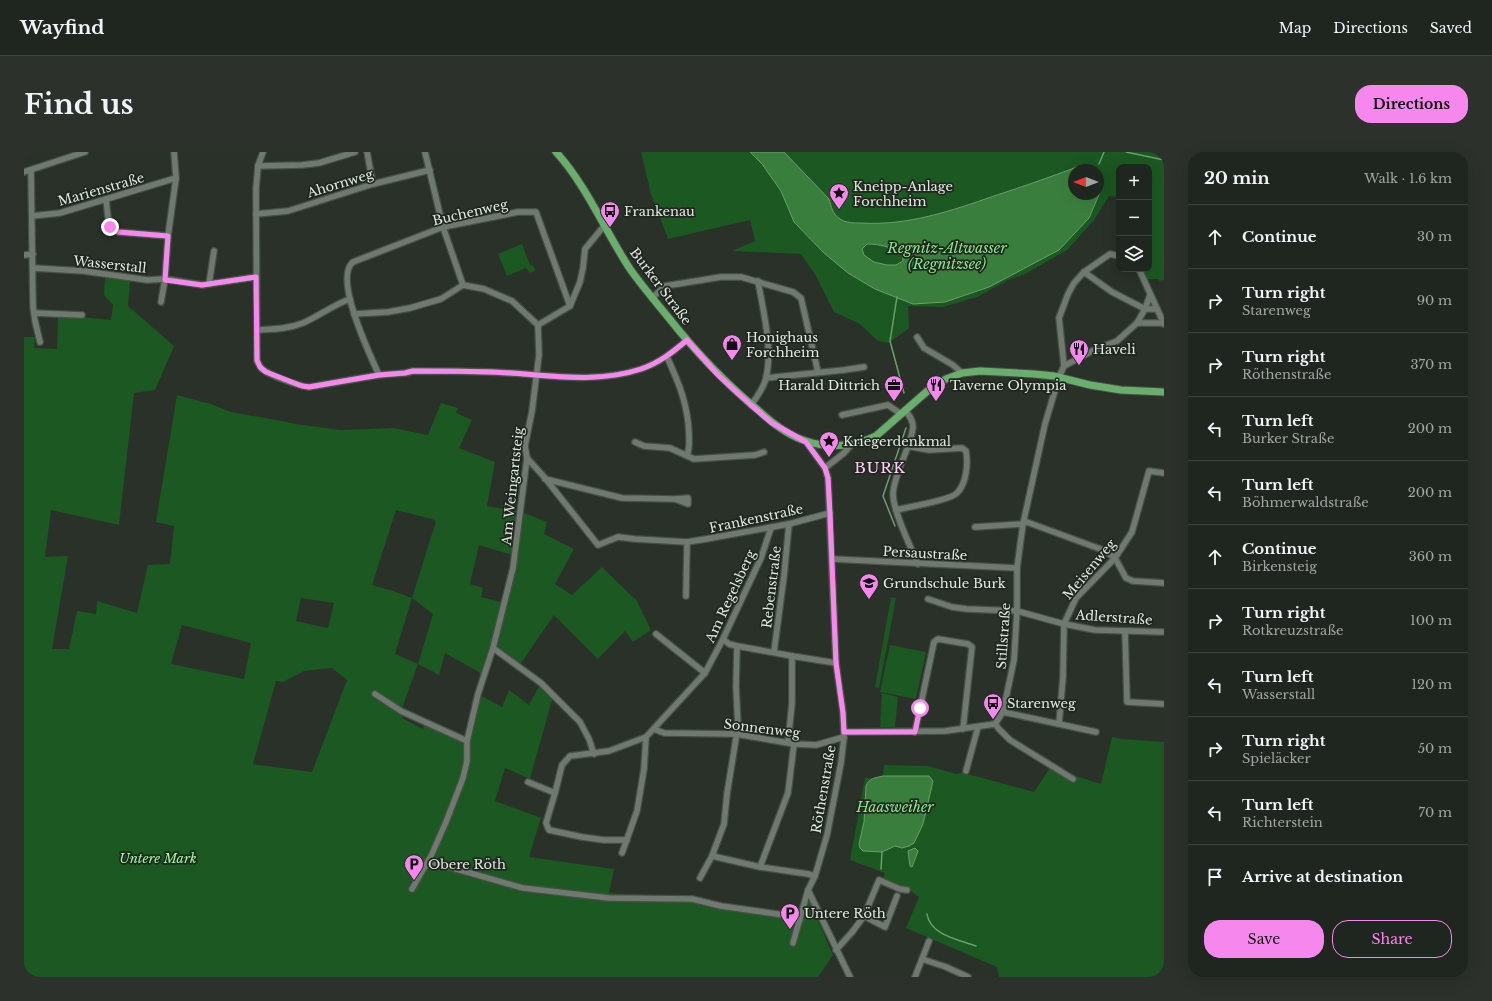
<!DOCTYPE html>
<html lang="en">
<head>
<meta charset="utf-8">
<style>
	body { margin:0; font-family:"Libre Baskerville",serif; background:#2c312c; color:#f1f3f6 }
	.controls { position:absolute; right:12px; top:12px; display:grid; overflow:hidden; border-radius:8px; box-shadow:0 4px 16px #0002 }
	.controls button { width:36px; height:36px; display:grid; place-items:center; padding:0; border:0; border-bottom:1px solid #3c423d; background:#1f251f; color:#f1f3f6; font:20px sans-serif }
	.compass { position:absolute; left:1044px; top:12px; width:36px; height:36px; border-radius:50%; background:#1f251f; box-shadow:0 4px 16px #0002; rotate:270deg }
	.stop { position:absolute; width:12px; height:12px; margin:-9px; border:3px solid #f688ed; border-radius:50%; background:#fff }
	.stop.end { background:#f688ed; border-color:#fff; box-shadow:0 1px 4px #0008 }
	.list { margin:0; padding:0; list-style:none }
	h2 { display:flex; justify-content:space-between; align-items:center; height:52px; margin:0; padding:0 16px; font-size:17px }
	h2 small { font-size:13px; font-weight:400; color:#a1a5a4 }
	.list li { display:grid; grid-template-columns:26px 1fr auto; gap:12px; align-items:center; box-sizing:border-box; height:64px; padding:0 16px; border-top:1px solid #3c423d }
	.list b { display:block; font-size:15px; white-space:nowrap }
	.list p { margin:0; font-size:13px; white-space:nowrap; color:#a1a5a4 }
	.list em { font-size:13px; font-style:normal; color:#a1a5a4 }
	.actions { display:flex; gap:8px; padding:12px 16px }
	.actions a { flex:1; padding:9px 0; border:1px solid #f688ed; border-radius:16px; text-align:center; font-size:14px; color:#f688ed }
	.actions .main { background:#f688ed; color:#111 }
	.icon { flex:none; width:22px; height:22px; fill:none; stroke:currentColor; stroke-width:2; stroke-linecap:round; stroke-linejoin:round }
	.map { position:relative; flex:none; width:1140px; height:825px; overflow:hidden; border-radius:16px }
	header { display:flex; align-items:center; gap:24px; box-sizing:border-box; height:56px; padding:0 20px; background:#1f251f; border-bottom:1px solid #3c423d }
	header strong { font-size:19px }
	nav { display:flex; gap:22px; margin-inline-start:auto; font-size:14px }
	.intro { display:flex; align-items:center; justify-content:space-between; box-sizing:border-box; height:96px; padding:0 24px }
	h1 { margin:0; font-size:28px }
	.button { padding:10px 18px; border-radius:16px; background:#f688ed; color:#111; font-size:14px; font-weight:700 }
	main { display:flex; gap:24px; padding:0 24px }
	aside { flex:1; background:#1f251f; border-radius:16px; box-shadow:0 4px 16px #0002 }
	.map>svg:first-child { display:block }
</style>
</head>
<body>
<header>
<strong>Wayfind</strong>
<nav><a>Map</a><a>Directions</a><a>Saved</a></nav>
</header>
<div class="intro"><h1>Find us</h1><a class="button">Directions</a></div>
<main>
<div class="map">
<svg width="1140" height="825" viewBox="0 0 1140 825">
	<rect width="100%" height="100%" fill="#293129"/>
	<!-- green -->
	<g fill="#1c5821" fill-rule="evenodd">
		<path d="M617 0H1140V128L1135 129V127H1122L1117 117H1125V15H1095V45L1085 44 1070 68 1043 98 1001 122 984 128 953 145 919 155 884 154 885 176 865 191 854 189 836 172 810 160 792 124 777 102 708 99 731 89 726 68 644 87 627 42ZM1050 18H1074V42H1050Z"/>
		<path d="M498 92 506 113H508L512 118 506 121 502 116 483 124 474 102Z"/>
		<path d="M81 126 106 129 104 154 150 194 131 238 110 241 95 373 27 358 21 405 44 404 28 497H45L53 459 72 462 73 449 113 461 124 413 146 412 150 374 132 370 153 243 187 252 207 260 258 269 271 272 317 278 369 276 404 283 417 251 434 256 432 261 448 268 435 296 471 310 463 354 498 360 523 370 520 382 550 397 531 432 548 443 578 415 613 449 627 478 609 490 601 479 574 507 530 463 495 514 469 496 460 523 421 501 415 523 394 512 377 559 380 561 378 566 399 577 401 571 443 589 454 542 478 555 485 538 505 553 517 531 529 544 506 627 481 616 471 649 517 666 505 705 590 717 585 741 668 749 771 769 785 748 809 803 794 825H0V185H11L10 196 33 197 34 163 87 168 89 153 80 143ZM372 358 408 367 412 369 388 446 369 439 348 433ZM455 393 491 404 480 451 457 445 459 436 446 432ZM277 446 310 451 304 476 272 469ZM388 446 409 462 394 512 371 502ZM158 473 227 491 220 527 147 512ZM308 516 323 528 288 620 229 612 252 529 259 530 280 519Z"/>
		<path d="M867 445 872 446 855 536 851 535Z"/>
		<path d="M866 493 902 500 892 547 856 540Z"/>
		<path d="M858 541 874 545 871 575H856Z"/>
		<path d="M1088 585 1098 587 1140 590V825H975L973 815 882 776 895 745 886 738 859 727 861 721 826 708 841 626H848L844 629 842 634 840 670 835 692 836 696 839 699 858 700 871 694 878 696 861 624H859L860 613 904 614 932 622 938 621 955 625 1010 640 1026 616 1077 632Z"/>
	</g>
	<!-- water -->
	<g fill="#3a7e3d" stroke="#6c9e6e" fill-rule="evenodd">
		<path d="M726 0H760L805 47C807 54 809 63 816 67 822 71 830 71 837 71 883 74 927 59 970 44 998 35 1026 25 1053 15L1067 18H1050V42H1074V20L1077 38 1065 66 1035 98 965 135 921 150 889 152 851 137 824 121 800 101 770 70 757 39 738 12ZM843 92C856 92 866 95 878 101L879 109 872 113H863L850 110 840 103 838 97Z"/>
		<path d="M859 624H905L909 629 899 672 890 691 885 694 878 696 871 694 858 700 839 699 836 696 835 692 840 670 842 634C845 626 851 626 859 624Z"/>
		<path d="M891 696 894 699 888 715 886 714 884 699Z"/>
	</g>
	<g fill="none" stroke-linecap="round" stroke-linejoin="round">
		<!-- stream -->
		<g stroke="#6c9e6e" stroke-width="1.5">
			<path d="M1102 0 1140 8"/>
			<path d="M1075 12 1080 0"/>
			<path d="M1072 18 1073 17"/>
			<path d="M873 145 866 189 880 241"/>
			<path d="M871 374 859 344 882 276"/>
			<path d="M857 717 858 700"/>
			<path d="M903 762C906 783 935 788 952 794"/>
		</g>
		<defs>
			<g id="minor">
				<path d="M239 0 234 14 232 37 233 209C235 212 235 214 238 217 246 223 274 234 285 235L355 223 381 221 389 219C422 219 454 219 487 221 529 224 575 231 617 217 635 211 649 200 663 188"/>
				<path d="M343 0 349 32"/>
				<path d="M401 0 419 75 439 133"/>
				<path d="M234 14 278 13 295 11 331 0"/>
				<path d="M7 18 9 154 11 169 16 190"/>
				<path d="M0 20 61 0"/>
				<path d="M82 47 85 75 94 80 144 84"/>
				<path d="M232 62 264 59 349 32 406 18"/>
				<path d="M8 64 36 61 152 26"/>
				<path d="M0 103 9 102"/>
				<path d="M9 116 60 119 123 128 141 127 178 133 232 125"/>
				<path d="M1115 117 1140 172"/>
				<path d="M1060 120 1088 140 1121 157H1133"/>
				<path d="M185 132 190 99"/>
				<path d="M628 146 641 134 697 125H717L769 140 777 146 794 220"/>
				<path d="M137 150 141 127 144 84 152 26 150 0"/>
				<path d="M10 161 58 163"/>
				<path d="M330 162 364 160 386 156 417 147 439 133 460 137 488 149 514 173 546 154 556 130 559 116 561 97 580 74"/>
				<path d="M1113 171H1139"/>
				<path d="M233 178C249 177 264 177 279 171 295 164 309 153 326 147"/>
				<path d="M893 185 900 196 929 213 938 221"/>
				<path d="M643 205C655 231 664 253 665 282 665 290 666 296 663 303"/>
				<path d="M1040 214 1072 197 1093 189 1113 171 1121 157 1126 143"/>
				<path d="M355 223C346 203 309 126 329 110L419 75 494 60H512L546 154"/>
				<path d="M742 226 820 218 840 215"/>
				<path d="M727 253C733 245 740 235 742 226 749 197 739 158 734 129"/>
				<path d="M881 258C885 263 889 268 889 275 887 296 870 320 869 342 869 359 887 396 894 412"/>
				<path d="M818 263 864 253 877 262"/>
				<path d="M611 290 620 294 646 296 670 307 731 303 740 300"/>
				<path d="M503 306 521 326 574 393 594 385 611 387 663 390 682 387 765 372 806 361"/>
				<path d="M801 316 820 301 827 293"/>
				<path d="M521 327 598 346 651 347 664 346V352L651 347"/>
				<path d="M872 358C884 355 927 348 933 341 943 331 944 311 942 299L938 296 905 298 883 294"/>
				<path d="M1000 369 1079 398 1091 406 1102 426 1109 429 1140 431"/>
				<path d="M951 375 999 372"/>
				<path d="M808 407 993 416"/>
				<path d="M662 444 663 390"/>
				<path d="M904 447 928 455 943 457 993 459 1040 472 1071 478 1140 480"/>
				<path d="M1101 479 1103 550 1140 552"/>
				<path d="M632 482 681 521"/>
				<path d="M699 487 705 492 713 494 768 504 812 511"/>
				<path d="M469 496 517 531 556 570 565 587 570 602"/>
				<path d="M750 500 760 424 765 372"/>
				<path d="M351 542 377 559 443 589"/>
				<path d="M979 560 1072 580"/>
				<path d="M971 572 979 560 990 508 993 459V416L999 372 1021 272 1035 225 1040 214 1035 166 1044 142 1050 131 1060 120 1086 102 1095 104"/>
				<path d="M971 572 975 577 986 588 1049 627"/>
				<path d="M1035 572 1039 525 1040 472 1052 446 1091 406 1108 380 1125 319 1140 321"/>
				<path d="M630 577 640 581 712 582 770 592 792 593 820 585"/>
				<path d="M820 580 921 579 971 572"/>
				<path d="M891 580 910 490 914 487 944 492 948 495 939 577"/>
				<path d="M764 590 768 551V504"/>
				<path d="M942 619 954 575"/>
				<path d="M504 630 531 641 522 671 525 678 558 685 580 688H603"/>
				<path d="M531 641 538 613 546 604 585 599 622 585 681 521 699 487 737 406 747 376"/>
				<path d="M598 701 613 659 620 617 622 585"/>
				<path d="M688 704 736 715 784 722 791 724"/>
				<path d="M404 709 499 736 585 746 668 747 697 754 760 763 776 768"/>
				<path d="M736 715 764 641 770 592"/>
				<path d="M676 726 688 704 700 672 703 642 714 574 712 535 713 494"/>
				<path d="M388 737 407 704 422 670 439 626 443 609V589L454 542 469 496 489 416 503 306 501 294 508 259 515 203 514 173"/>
				<path d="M784 738 826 825"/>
				<path d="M873 744 861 775 840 764 855 728 876 737 883 738"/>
				<path d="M769 791 784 738 791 724 803 683 817 611 820 585 819 561 812 511 804 326 801 316 782 290"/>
				<path d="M812 798 829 779 840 764"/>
				<path d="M898 807 922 815 944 825"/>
				<path d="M891 825 905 789"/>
			</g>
			<path id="major" d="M532 0C563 34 581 79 606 117 618 134 631 149 644 165 671 199 700 230 734 258 747 270 765 284 782 289 804 297 832 294 852 284L908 235 922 227 938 221 956 219 1010 222 1030 224 1066 233 1097 238 1140 240"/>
		</defs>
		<!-- minor casing -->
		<use href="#minor" stroke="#474f47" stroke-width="8"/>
		<!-- major casing -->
		<use href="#major" stroke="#474f47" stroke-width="9"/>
		<!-- minor -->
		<use href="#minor" stroke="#6f796f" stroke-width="5.5"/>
		<!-- major -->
		<use href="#major" stroke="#6aae6e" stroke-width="7"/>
	</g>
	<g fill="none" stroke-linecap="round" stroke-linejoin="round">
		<!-- route -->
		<path stroke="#f688ed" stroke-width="5" d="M86 75 94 80 144 84 141 128 178 133 232 125 233 208 236 215 242 220 278 234 285 235 355 223 381 221 389 219C422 219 454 219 487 221 529 224 575 231 617 217 635 211 649 200 663 188L695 224 727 253 748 271 782 290 801 316 804 326 806 361 812 511 819 561 820 580H891L896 556"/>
	</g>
	<!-- icons -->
	<defs>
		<symbol id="sight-pin" viewBox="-11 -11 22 30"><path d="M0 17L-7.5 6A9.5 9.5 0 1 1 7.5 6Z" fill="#f688ed" stroke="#1f271f"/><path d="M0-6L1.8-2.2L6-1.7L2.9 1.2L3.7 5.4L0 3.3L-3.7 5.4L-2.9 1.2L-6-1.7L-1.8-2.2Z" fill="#111"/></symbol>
		<symbol id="bus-pin" viewBox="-11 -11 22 30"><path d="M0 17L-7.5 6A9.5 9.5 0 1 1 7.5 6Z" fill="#f688ed" stroke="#1f271f"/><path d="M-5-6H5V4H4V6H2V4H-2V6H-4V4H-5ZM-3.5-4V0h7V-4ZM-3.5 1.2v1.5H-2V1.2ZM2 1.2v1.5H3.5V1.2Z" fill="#111"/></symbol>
		<symbol id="shop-pin" viewBox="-11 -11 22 30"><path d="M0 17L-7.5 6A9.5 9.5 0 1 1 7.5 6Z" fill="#f688ed" stroke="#1f271f"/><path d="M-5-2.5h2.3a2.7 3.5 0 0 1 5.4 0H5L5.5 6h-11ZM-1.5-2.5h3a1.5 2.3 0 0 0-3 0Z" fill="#111"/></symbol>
		<symbol id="restaurant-pin" viewBox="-11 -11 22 30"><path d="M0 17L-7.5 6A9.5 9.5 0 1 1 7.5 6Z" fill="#f688ed" stroke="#1f271f"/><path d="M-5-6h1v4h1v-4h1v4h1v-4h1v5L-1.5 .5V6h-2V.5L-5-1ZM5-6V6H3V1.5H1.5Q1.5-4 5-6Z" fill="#111"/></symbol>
		<symbol id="office-pin" viewBox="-11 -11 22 30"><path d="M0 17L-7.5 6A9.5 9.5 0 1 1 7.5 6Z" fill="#f688ed" stroke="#1f271f"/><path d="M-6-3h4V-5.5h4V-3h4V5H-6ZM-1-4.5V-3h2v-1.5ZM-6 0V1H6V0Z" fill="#111"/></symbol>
		<symbol id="school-pin" viewBox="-11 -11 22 30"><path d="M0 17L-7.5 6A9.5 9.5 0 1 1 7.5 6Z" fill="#f688ed" stroke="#1f271f"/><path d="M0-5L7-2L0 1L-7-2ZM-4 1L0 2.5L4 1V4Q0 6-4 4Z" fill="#111"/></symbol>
		<symbol id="parking-pin" viewBox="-11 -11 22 30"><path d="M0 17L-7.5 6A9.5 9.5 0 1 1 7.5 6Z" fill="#f688ed" stroke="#1f271f"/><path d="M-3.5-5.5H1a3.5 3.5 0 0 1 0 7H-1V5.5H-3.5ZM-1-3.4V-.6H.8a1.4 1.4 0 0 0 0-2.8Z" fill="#111"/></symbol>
	</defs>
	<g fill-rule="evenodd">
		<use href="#sight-pin" x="804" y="30" width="22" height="30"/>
		<use href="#bus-pin" x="575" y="48" width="22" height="30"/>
		<use href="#shop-pin" x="697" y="181" width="22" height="30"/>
		<use href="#restaurant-pin" x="1044" y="186" width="22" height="30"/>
		<use href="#office-pin" x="859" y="222" width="22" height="30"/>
		<use href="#restaurant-pin" x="901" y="222" width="22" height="30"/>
		<use href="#sight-pin" x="794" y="278" width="22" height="30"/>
		<use href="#school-pin" x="834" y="420" width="22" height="30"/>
		<use href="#bus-pin" x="958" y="540" width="22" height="30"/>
		<use href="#parking-pin" x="379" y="701" width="22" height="30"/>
		<use href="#parking-pin" x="755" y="750" width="22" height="30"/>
	</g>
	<g text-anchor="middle" stroke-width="3.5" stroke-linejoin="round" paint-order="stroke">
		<!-- street labels -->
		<g font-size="13" fill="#e2e7e2" stroke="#1f271f">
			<text transform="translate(316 31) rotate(-17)" y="5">Ahornweg</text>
			<text transform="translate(77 37) rotate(-16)" y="5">Marienstraße</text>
			<text transform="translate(446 60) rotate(-13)" y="5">Buchenweg</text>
			<text transform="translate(86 112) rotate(6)" y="5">Wasserstall</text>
			<text transform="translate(637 134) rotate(53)" y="5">Burker Straße</text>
			<text transform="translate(488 334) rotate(-84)" y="5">Am Weingartsteig</text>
			<text transform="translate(732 366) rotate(-12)" y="5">Frankenstraße</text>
			<text transform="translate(901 401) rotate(3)" y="5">Persaustraße</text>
			<text transform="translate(1065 417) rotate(-50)" y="5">Meisenweg</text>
			<text transform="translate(747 435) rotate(-83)" y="5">Rebenstraße</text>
			<text transform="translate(706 444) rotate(-65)" y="5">Am Regelsberg</text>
			<text transform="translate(1090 465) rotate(4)" y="5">Adlerstraße</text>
			<text transform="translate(979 484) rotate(-86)" y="5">Stillstraße</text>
			<text transform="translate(738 576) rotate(7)" y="5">Sonnenweg</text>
			<text transform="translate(799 637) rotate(-80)" y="5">Röthenstraße</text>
		</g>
		<!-- poi labels -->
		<g font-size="13" fill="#e2e7e2" stroke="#1f271f" text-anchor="start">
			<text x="829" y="39">Kneipp-Anlage<tspan x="829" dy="15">Forchheim</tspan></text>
			<text x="600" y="64">Frankenau</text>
			<text x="722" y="190">Honighaus<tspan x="722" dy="15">Forchheim</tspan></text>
			<text x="1069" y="202">Haveli</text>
			<text x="856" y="238" text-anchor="end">Harald Dittrich</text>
			<text x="926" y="238">Taverne Olympia</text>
			<text x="819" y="294">Kriegerdenkmal</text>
			<text x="859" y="436">Grundschule Burk</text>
			<text x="983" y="556">Starenweg</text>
			<text x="404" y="717">Obere Röth</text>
			<text x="780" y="766">Untere Röth</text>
		</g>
		<!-- park labels -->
		<g font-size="13" font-style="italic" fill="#9ffaa1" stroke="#1f271f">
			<text x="134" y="711">Untere Mark</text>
		</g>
		<!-- water labels -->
		<g font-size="14" font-style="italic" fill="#8be68d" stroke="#1f271f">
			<text x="923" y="101">Regnitz-Altwasser<tspan x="923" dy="16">(Regnitzsee)</tspan></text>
			<text x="871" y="660">Haasweiher</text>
		</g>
		<!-- quarter labels -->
		<g font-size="15" letter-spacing="1" fill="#ffcdf9" stroke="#1f271f">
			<text x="856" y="321">BURK</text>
		</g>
	</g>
</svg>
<div class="controls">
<button>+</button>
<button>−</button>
<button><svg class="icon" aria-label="layers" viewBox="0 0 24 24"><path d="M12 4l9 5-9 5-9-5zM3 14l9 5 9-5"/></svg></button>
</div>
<svg class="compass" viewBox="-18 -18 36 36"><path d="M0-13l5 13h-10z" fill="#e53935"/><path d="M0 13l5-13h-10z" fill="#a1a5a4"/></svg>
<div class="stop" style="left:896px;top:556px"></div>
<div class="stop end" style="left:86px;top:75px"></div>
</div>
<aside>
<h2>20 min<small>Walk · 1.6 km</small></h2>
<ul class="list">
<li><svg class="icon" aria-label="ahead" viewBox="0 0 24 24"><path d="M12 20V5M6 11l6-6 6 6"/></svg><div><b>Continue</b></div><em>30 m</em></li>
<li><svg class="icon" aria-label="right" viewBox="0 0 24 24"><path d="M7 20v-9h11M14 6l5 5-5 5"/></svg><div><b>Turn right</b><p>Starenweg</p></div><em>90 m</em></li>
<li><svg class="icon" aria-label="right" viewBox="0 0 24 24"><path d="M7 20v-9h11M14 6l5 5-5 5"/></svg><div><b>Turn right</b><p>Röthenstraße</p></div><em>370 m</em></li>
<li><svg class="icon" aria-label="left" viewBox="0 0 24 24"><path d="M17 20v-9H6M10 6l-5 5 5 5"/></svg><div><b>Turn left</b><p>Burker Straße</p></div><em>200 m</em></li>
<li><svg class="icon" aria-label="left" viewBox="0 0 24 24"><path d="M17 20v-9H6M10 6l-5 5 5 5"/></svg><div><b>Turn left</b><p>Böhmerwaldstraße</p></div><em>200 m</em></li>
<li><svg class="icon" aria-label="ahead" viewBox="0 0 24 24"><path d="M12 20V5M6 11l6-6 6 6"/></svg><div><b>Continue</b><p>Birkensteig</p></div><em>360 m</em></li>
<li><svg class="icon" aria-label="right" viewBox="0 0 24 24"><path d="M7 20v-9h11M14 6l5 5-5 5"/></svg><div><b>Turn right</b><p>Rotkreuzstraße</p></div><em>100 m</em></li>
<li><svg class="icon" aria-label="left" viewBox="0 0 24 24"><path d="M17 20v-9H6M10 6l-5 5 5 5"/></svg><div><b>Turn left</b><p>Wasserstall</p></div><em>120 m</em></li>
<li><svg class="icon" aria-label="right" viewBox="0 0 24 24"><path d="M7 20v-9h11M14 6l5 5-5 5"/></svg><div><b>Turn right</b><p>Spieläcker</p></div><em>50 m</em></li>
<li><svg class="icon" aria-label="left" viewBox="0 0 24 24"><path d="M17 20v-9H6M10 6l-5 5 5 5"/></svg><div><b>Turn left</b><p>Richterstein</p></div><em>70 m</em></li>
<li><svg class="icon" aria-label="arrive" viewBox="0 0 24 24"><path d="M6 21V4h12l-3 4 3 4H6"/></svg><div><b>Arrive at destination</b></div></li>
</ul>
<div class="actions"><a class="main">Save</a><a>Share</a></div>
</aside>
</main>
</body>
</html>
